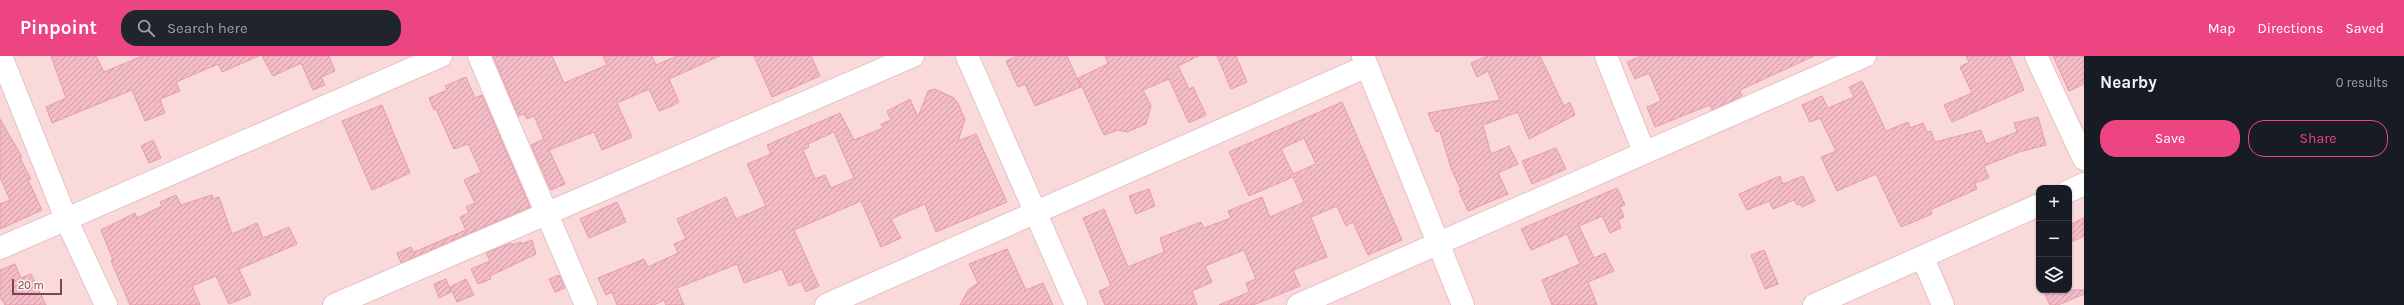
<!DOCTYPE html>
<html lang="en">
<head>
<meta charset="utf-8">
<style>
	body { margin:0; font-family:Karla,sans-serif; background:#20242c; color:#f1f3f6 }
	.controls { position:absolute; right:12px; bottom:12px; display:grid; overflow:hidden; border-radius:8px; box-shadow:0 1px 3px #0004 }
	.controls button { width:36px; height:36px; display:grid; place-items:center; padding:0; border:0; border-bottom:1px solid #363941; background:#171b24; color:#f1f3f6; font:20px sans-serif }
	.scale { position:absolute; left:12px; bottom:10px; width:50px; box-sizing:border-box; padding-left:4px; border:2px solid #784954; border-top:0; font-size:11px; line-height:14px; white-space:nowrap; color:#784954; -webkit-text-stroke:3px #ffeded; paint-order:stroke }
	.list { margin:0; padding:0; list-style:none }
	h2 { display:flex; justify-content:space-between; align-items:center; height:52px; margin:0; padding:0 16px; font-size:17px }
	h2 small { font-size:13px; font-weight:400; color:#9ea1a6 }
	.actions { display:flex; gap:8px; padding:12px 16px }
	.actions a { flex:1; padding:9px 0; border:1px solid #ed4582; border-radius:16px; text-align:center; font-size:14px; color:#ed4582 }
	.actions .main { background:#ed4582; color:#fff }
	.icon { flex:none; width:22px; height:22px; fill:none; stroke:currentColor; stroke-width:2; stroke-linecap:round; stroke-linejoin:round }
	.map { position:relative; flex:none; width:2084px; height:249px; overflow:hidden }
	header { display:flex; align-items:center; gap:24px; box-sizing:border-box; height:56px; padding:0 20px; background:#ed4582; color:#fff }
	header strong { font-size:19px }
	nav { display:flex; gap:22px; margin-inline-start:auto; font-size:14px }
	.search { width:280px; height:36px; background:#20242c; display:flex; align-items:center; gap:10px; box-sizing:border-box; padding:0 14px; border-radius:16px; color:#9ea1a6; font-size:15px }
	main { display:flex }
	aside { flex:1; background:#171b24 }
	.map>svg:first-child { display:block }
</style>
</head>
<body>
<header>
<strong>Pinpoint</strong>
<div class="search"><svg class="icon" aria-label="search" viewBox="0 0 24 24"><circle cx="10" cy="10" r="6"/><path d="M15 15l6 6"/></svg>Search here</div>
<nav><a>Map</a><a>Directions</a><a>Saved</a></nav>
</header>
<main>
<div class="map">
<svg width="2084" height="249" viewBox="0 0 2084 249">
	<defs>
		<pattern id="building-hatch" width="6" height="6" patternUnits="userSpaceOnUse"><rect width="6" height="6" fill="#f4bcc6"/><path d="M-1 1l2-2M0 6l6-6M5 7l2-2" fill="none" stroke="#ca9ba3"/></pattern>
	</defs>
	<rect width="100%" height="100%" fill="#fde6e5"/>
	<!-- residential -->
	<path fill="#fad9da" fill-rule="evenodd" d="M0 0H2084V249H0ZM2039 132H2069V234H2039Z"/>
	<!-- building -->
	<g fill="url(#building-hatch)" stroke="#e89bab" fill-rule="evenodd">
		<path d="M51 0H96L104 16 142 0H259L222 16 218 8 176 26 180 35 160 43 165 57 145 65 132 34 52 67 46 51 66 42Z"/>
		<path d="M262 0H329L335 15 321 21 325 29 313 34 301 7 273 20Z"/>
		<path d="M493 0H552L564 27 607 9 603 0H652L656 9 677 0H720L669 23 679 46 672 50 659 55 649 33 617 47 632 81 602 94 594 76 549 94 565 128 551 134 531 89 544 83 534 60 527 63 524 58 518 60Z"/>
		<path d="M754 0H811L820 20 772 41Z"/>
		<path d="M1017 0H1067L1081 31 1035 50 1025 28 1018 31 1006 5Z"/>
		<path d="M1105 0H1199L1178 10 1189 33 1193 31 1206 59 1189 67 1169 23 1143 34 1151 50 1146 68 1127 76 1118 74 1104 79 1078 22 1108 8Z"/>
		<path d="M1217 0H1236L1247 26 1231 33Z"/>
		<path d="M1487 0H1540L1564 50 1570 46 1575 59 1529 83 1518 56 1483 69 1491 98 1509 90 1518 108 1498 117 1508 138 1468 155 1459 135 1461 134 1451 112 1440 75 1436 76 1428 57 1500 44 1488 15 1477 21 1471 7Z"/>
		<path d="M1641 0H1814L1740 34 1742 40 1738 42 1712 54 1710 49 1707 50 1655 71 1647 51 1661 45 1649 17 1635 23 1627 6Z"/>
		<path d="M1966 0H2010L2024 34 1952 66 1944 49 1972 37 1960 11 1969 6Z"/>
		<path d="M2053 0H2084V28L2069 35Z"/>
		<path d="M466 21 475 42 482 39 530 151 401 207 397 197 411 191 414 196 466 174 460 161 469 157 466 151 475 147 464 124 481 116 468 88 454 93 436 53 434 54 429 42 447 34 445 30Z"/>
		<path d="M1862 25 1886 75 1908 66 1910 72 1923 67 1927 76 1931 75 1935 86 1981 74 1986 88 2017 76 2014 67 2038 61 2046 89 2019 96 1984 110 1989 122 1975 127 1977 133 1930 154 1932 158 1901 171 1876 118 1837 135 1821 101 1836 95 1820 62 1810 66 1802 49 1822 40 1828 52 1854 41 1849 31Z"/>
		<path d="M935 33 954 42 958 47 965 64 958 85 976 78 1007 146 936 176 925 148 891 163 901 182 881 191 861 145 794 174 819 230 806 236 801 225 789 230 782 213 744 227 737 208 677 232 684 249H666L664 244 654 249H617L612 236 606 239 598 222 644 203 648 211 678 197 674 188 686 183 677 163 726 141 736 163 766 150 747 108 771 98 767 89 840 57 854 84 883 72 881 68 891 64 887 55 910 43 918 61 928 35ZM834 76 854 122 831 132 825 119 815 123 803 94 809 91 808 88Z"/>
		<path d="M1342 46 1402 184 1368 199 1353 166 1346 170 1337 150 1311 161 1327 201 1293 214 1300 230 1283 237 1253 249H1219L1249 236 1246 227 1256 223 1244 194 1205 210 1212 226 1192 235 1197 249H1105L1099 235 1111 230 1083 162 1104 153 1128 211 1164 196 1160 182 1201 166 1204 172 1231 162 1228 155 1262 141 1270 161 1304 146 1293 121 1249 140 1229 96ZM1304 82 1316 108 1293 118 1281 93Z"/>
		<path d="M382 49 410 117 372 134 342 65Z"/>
		<path d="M0 63 22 101 20 102 31 123 28 124 42 154 0 173V148L10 144 0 121Z"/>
		<path d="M153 84 161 102 149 107 141 90Z"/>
		<path d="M1556 92 1566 113 1532 128 1522 105Z"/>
		<path d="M1780 120 1783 128 1803 120 1815 145 1802 151 1800 148 1797 149 1794 144 1773 153 1769 145 1747 154 1739 138Z"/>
		<path d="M1617 132 1625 149 1620 151 1624 161 1618 164 1621 172 1610 177 1602 160 1579 170 1594 202 1605 197 1614 215 1588 226 1597 249H1552L1542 224 1580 208 1567 178 1531 194 1521 173Z"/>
		<path d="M1149 133 1155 150 1136 158 1129 140Z"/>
		<path d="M176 139 181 149 212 139 213 143 219 141 232 178 257 167 263 182 289 171 297 188 239 213 251 239 229 248 216 220 192 230 200 249H130L111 205 113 204 101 174 135 157 137 162 162 150 160 146Z"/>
		<path d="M617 146 626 166 589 182 580 163Z"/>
		<path d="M2084 162V180L2069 187V169Z"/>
		<path d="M532 184 536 198 490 220 491 223 478 228 471 213 490 205 486 197 511 187V189L521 186 522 188Z"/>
		<path d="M1007 193 1026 234 1043 227 1053 249H960L968 234 978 227 969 208Z"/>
		<path d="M1764 194 1778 228 1765 233 1751 199Z"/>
		<path d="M15 208 21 222 31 218 46 249H5L0 241V214Z"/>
		<path d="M559 219 565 232 555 236 549 223Z"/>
		<path d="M446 223 451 236 439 242 434 228Z"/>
		<path d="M466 223 474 239 457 246 450 231Z"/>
		<path d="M2043 234H2084V238L2058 249H2050Z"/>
	</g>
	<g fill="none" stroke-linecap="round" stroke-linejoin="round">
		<defs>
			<g id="minor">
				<path d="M1 0 67 165 106 249"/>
				<path d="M479 0 586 249"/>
				<path d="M967 0 1076 249"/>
				<path d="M1363 0 1463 249"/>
				<path d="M1606 0 1644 96"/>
				<path d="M2036 0 2084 103"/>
				<path d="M2069 135 2084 128"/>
				<path d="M0 192 441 0"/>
				<path d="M1923 202 1943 249"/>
				<path d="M334 249 913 0"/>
				<path d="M826 249 1367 10"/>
				<path d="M1298 249 1865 0"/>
				<path d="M1814 249 2039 149"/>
			</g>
		</defs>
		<!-- minor casing -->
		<use href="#minor" stroke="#e5c2c6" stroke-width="24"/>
		<!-- minor -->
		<use href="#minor" stroke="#fff" stroke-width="22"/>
	</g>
</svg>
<div class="controls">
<button>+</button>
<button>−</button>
<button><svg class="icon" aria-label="layers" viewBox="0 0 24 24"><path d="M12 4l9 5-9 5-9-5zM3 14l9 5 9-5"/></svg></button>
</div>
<div class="scale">20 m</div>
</div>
<aside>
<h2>Nearby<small>0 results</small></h2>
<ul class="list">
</ul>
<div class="actions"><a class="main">Save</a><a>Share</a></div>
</aside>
</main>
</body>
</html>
